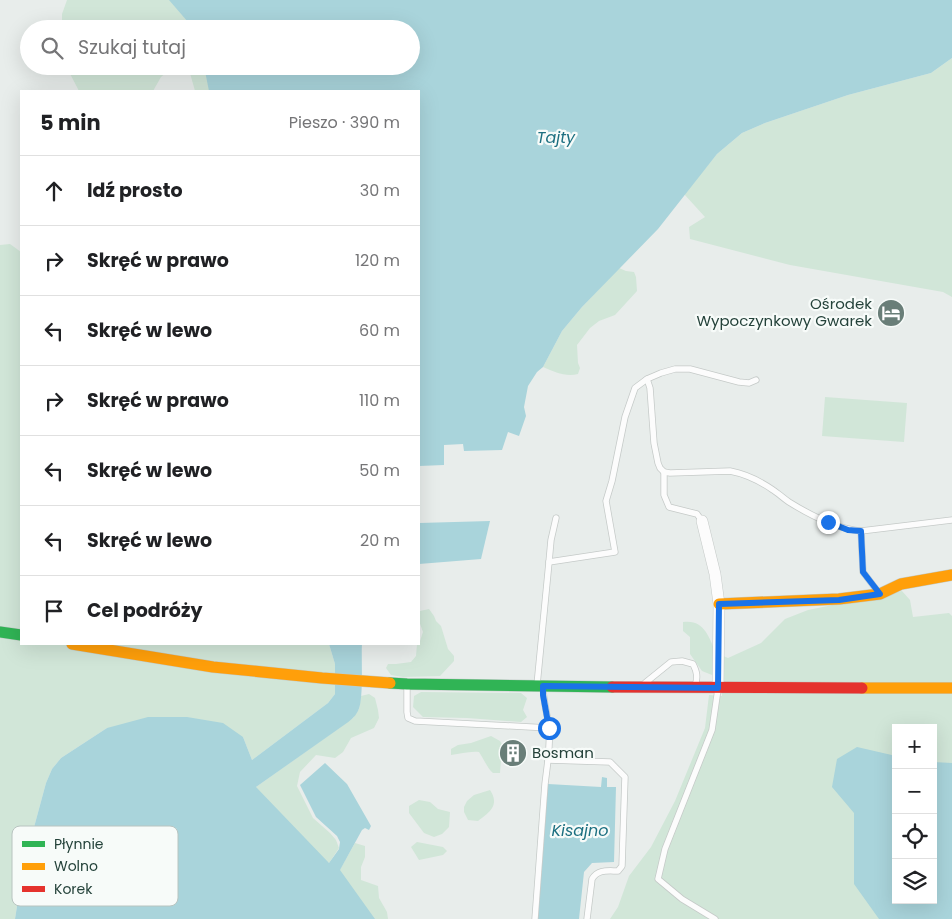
<!DOCTYPE html>
<html lang="pl">
<head>
<meta charset="utf-8">
<style>
	body { margin:0; font-family:Poppins,sans-serif; background:#f6f6f6; color:#202124 }
	.controls { position:absolute; right:15px; bottom:15px; display:grid; overflow:hidden; border-radius:0px; box-shadow:0 5px 20px #0002 }
	.controls button { width:45px; height:45px; display:grid; place-items:center; padding:0; border:0; border-bottom:1px solid #e0e0e0; background:#fff; color:#202124; font:25px sans-serif }
	.stop { position:absolute; width:15px; height:15px; margin:-11px; border:4px solid #1a73e8; border-radius:50%; background:#fff }
	.stop.end { background:#1a73e8; border-color:#fff; box-shadow:0 1px 5px #0008 }
	.list { margin:0; padding:0; list-style:none }
	h2 { display:flex; justify-content:space-between; align-items:center; height:65px; margin:0; padding:0 20px; font-size:21px }
	h2 small { font-size:16px; font-weight:400; color:#757577 }
	.list li { display:grid; grid-template-columns:32px 1fr auto; gap:15px; align-items:center; box-sizing:border-box; height:70px; padding:0 20px; border-top:1px solid #e0e0e0 }
	.list b { display:block; font-size:19px; white-space:nowrap }
	.list em { font-size:16px; font-style:normal; color:#757577 }
	.icon { flex:none; width:28px; height:28px; fill:none; stroke:currentColor; stroke-width:2; stroke-linecap:round; stroke-linejoin:round }
	.map { position:relative; flex:none; width:952px; height:919px; overflow:hidden }
	.search { position:absolute; background:#fff; box-shadow:0 5px 20px #0002; left:20px; top:20px; width:400px; height:55px; display:flex; align-items:center; gap:12px; box-sizing:border-box; padding:0 18px; border-radius:28px; color:#757577; font-size:19px }
	.panel { position:absolute; background:#fff; box-shadow:0 5px 20px #0002; left:20px; top:90px; width:400px; height:555px; border-radius:0px }
	.map>svg:first-child { display:block }
</style>
</head>
<body>
<div class="map">
<svg width="952" height="919" viewBox="0 0 952 919">
	<rect width="100%" height="100%" fill="#e8edeb"/>
	<!-- green -->
	<g fill="#d1e6d8">
		<path d="M67 0H236L269 29H62V14Z"/>
		<path d="M952 58V297L943 292 790 265 690 239 689 227 705 217 684 194 717 154 742 133 765 123 848 95 931 73Z"/>
		<path d="M66 66H169V70L161 77 153 91H79Z"/>
		<path d="M188 66H268L248 91H195Z"/>
		<path d="M10 244 21 252V644H329L335 664V694L328 703 252 760 243 737 107 728 61 758 52 769 46 783 23 868 15 919H0V245Z"/>
		<path d="M619 268 626 271 634 272 636 277 637 291 615 315 599 321 590 328 577 345 578 363 580 368 578 374C565 377 555 372 543 367L562 331 582 307Z"/>
		<path d="M825 397 907 403 904 442 822 436Z"/>
		<path d="M902 591 910 600 913 617 949 613 952 616V796L933 795V728H896V900L952 919H610L618 907 629 876 651 847 675 801 705 728 709 695 722 696V679L702 671 690 654V637L683 631V622C704 619 709 637 716 653L728 658 761 643 785 619 808 610Z"/>
		<path d="M429 609 434 616 436 621 441 626 448 649 454 656V661L440 676 403 677 391 675 386 668 388 664H396L411 662 416 656 417 644H419L423 632 419 621 420 611Z"/>
		<path d="M421 692 521 693 527 698 523 710 527 717 521 722 467 718 423 717 413 707 414 696Z"/>
		<path d="M369 694 375 698 378 710 379 718 374 728 351 738 343 752 335 758 316 755 300 772 297 786 313 818 330 833 336 840 339 848 329 863 256 812V787L353 718 359 709 361 696Z"/>
		<path d="M491 736 500 741 504 748 501 760 500 773H493C487 768 484 759 479 752 469 751 461 754 451 755V749L458 745 471 743Z"/>
		<path d="M490 790C500 805 490 812 478 821L468 820 464 812V807L467 801 474 795Z"/>
		<path d="M419 800 430 802 438 809 450 812 449 827 442 834 434 837 424 833 409 813V806Z"/>
		<path d="M417 842 443 847 447 851 443 855 419 860 411 847Z"/>
		<path d="M355 843 365 846V857L361 867V880L378 886 379 898 387 912 388 919H312Z"/>
	</g>
	<!-- water -->
	<g fill="#a9d4db">
		<path d="M169 0H952V58L931 73 848 95 765 123 742 133 717 154 658 229 582 307 562 331 543 367 537 372 528 386 524 407 526 416 519 436 508 432 502 450 464 451 463 444 444 445V465L419 466V91H209L204 66H411V29H194Z"/>
		<path d="M490 521 481 559 419 564V523Z"/>
		<path d="M329 644H362C361 658 364 700 358 711 355 717 350 721 344 725L256 787 329 863 339 849 340 842 337 836 316 817 300 785 325 763 347 784 371 826 369 830 365 828 362 830 340 870 375 919H15L23 868 46 783 52 769 61 758 107 728 148 717H187L223 723 243 737 252 760 328 703 335 694V664Z"/>
		<path d="M857 747 896 756V900H933V762L952 763V919H879L854 884V813L832 787 837 759Z"/>
		<path d="M602 777 607 778V787H616L614 862 592 863 584 872 579 919H538L548 784 601 787Z"/>
	</g>
	<g fill="none" stroke-linecap="round" stroke-linejoin="round">
		<defs>
			<g id="lane">
				<path d="M647 379 650 388 654 443 658 463 660 468 664 472 670 473 730 471C746 474 760 481 773 490 778 493 783 498 789 502 810 515 836 529 861 531L952 520"/>
				<path d="M664 472V495L669 507 697 514 702 521"/>
				<path d="M861 531 863 572 879 593"/>
				<path d="M549 562 615 552 606 501 612 481 625 417 635 388 647 379 661 373 675 369H690L739 382 749 383 756 380"/>
				<path d="M645 683 671 662 682 661 693 664C697 672 698 677 695 686"/>
				<path d="M407 684V712L408 718 415 721 549 728"/>
				<path d="M537 685 549 562 551 540 556 518"/>
				<path d="M543 686C543 700 547 713 549 727 550 738 549 749 548 760L610 762 625 777 622 866 618 871C608 871 598 869 592 879L587 919"/>
				<path d="M535 919 545 784 548 760"/>
				<path d="M715 919 682 899 658 879 665 849 712 730 718 689"/>
			</g>
			<path id="street" d="M702 521 715 574 719 604 718 688"/>
			<g id="fast">
				<path d="M0 632 21 635"/>
				<path d="M390 683 407 684 612 687"/>
			</g>
			<g id="slow">
				<path d="M719 604 839 599 880 594 901 584 952 575"/>
				<path d="M72 644 213 667 322 678 390 683"/>
				<path d="M862 688H952"/>
			</g>
			<path id="jam" d="M612 687 862 688"/>
		</defs>
		<!-- lane casing -->
		<use href="#lane" stroke="#c5cac8" stroke-width="7"/>
		<!-- street casing -->
		<use href="#street" stroke="#c5cac8" stroke-width="12"/>
		<!-- fast casing -->
		<use href="#fast" stroke="#c3cbc8" stroke-width="12"/>
		<!-- slow casing -->
		<use href="#slow" stroke="#c3cbc8" stroke-width="12"/>
		<!-- jam casing -->
		<use href="#jam" stroke="#c3cbc8" stroke-width="12"/>
		<!-- lane -->
		<use href="#lane" stroke="#fcfcfc" stroke-width="5.5"/>
		<!-- street -->
		<use href="#street" stroke="#fcfcfc" stroke-width="11"/>
		<!-- fast -->
		<use href="#fast" stroke="#30b455" stroke-width="11"/>
		<!-- slow -->
		<use href="#slow" stroke="#ff9f0a" stroke-width="11"/>
		<!-- jam -->
		<use href="#jam" stroke="#e5322d" stroke-width="11"/>
	</g>
	<g fill="none" stroke-linecap="round" stroke-linejoin="round">
		<!-- route -->
		<path stroke="#1a73e8" stroke-width="6" d="M549 728 543 695V686L718 688 719 604 839 600 880 594 863 572 861 531 848 530 828 522"/>
	</g>
	<!-- icons -->
	<defs>
		<symbol id="hotel-disc" viewBox="-11 -11 22 22"><circle r="9.5" fill="#697e78" stroke="#f7fbf9"/><path d="M-6-4.5h1.5V1H6V5H4.5V3h-9V5H-6ZM-4 0a1.8 1.8 0 1 1 3.6 0ZM.5 0V-2.5h3Q6-2.5 6 0Z" fill="#fff"/></symbol>
		<symbol id="building-disc" viewBox="-11 -11 22 22"><circle r="9.5" fill="#697e78" stroke="#f7fbf9"/><path d="M-4-6H4V6H1V3H-1V6H-4ZM-2.5-4.3h1.7v1.8h-1.7ZM.8-4.3h1.7v1.8H.8ZM-2.5-1h1.7V.8h-1.7ZM.8-1h1.7V.8H.8Z" fill="#fff"/></symbol>
	</defs>
	<g fill-rule="evenodd">
		<use href="#hotel-disc" x="875" y="297" width="32" height="32"/>
		<use href="#building-disc" x="497" y="737" width="32" height="32"/>
	</g>
	<g text-anchor="middle" stroke-width="4.5" stroke-linejoin="round" paint-order="stroke">
		<!-- poi labels -->
		<g font-size="15" fill="#24423a" stroke="#f7fbf9" text-anchor="end">
			<text x="872" y="309">Ośrodek<tspan x="872" dy="17">Wypoczynkowy Gwarek</tspan></text>
			<text x="532" y="758" text-anchor="start">Bosman</text>
		</g>
		<!-- water labels -->
		<g font-size="16" font-style="italic" fill="#1c6f80" stroke="#f7fbf9">
			<text x="556" y="143">Tajty</text>
			<text x="580" y="836">Kisajno</text>
		</g>
	</g>
	<!-- legend -->
	<rect x="12" y="826" width="166" height="80" rx="8" fill="#f7fbf9" stroke="#b8c4c0" stroke-width="1"/>
	<rect x="22" y="841" width="23" height="6" fill="#30b455"/>
	<rect x="22" y="863" width="23" height="7" fill="#ff9f0a"/>
	<rect x="22" y="886" width="23" height="6" fill="#e5322d"/>
	<g font-size="14" fill="#24423a">
		<text x="54" y="849">Płynnie</text>
		<text x="54" y="871">Wolno</text>
		<text x="54" y="894">Korek</text>
	</g>
</svg>
<div class="controls">
<button>+</button>
<button>−</button>
<button><svg class="icon" aria-label="locate" viewBox="0 0 24 24"><circle cx="12" cy="12" r="6"/><path d="M12 2v4M12 18v4M2 12h4M18 12h4"/></svg></button>
<button><svg class="icon" aria-label="layers" viewBox="0 0 24 24"><path d="M12 4l9 5-9 5-9-5zM3 14l9 5 9-5"/></svg></button>
</div>
<div class="stop" style="left:549px;top:728px"></div>
<div class="stop end" style="left:828px;top:522px"></div>
<div class="search"><svg class="icon" aria-label="search" viewBox="0 0 24 24"><circle cx="10" cy="10" r="6"/><path d="M15 15l6 6"/></svg>Szukaj tutaj</div>
<section class="panel">
<h2>5 min<small>Pieszo · 390 m</small></h2>
<ul class="list">
<li><svg class="icon" aria-label="ahead" viewBox="0 0 24 24"><path d="M12 20V5M6 11l6-6 6 6"/></svg><div><b>Idź prosto</b></div><em>30 m</em></li>
<li><svg class="icon" aria-label="right" viewBox="0 0 24 24"><path d="M7 20v-9h11M14 6l5 5-5 5"/></svg><div><b>Skręć w prawo</b></div><em>120 m</em></li>
<li><svg class="icon" aria-label="left" viewBox="0 0 24 24"><path d="M17 20v-9H6M10 6l-5 5 5 5"/></svg><div><b>Skręć w lewo</b></div><em>60 m</em></li>
<li><svg class="icon" aria-label="right" viewBox="0 0 24 24"><path d="M7 20v-9h11M14 6l5 5-5 5"/></svg><div><b>Skręć w prawo</b></div><em>110 m</em></li>
<li><svg class="icon" aria-label="left" viewBox="0 0 24 24"><path d="M17 20v-9H6M10 6l-5 5 5 5"/></svg><div><b>Skręć w lewo</b></div><em>50 m</em></li>
<li><svg class="icon" aria-label="left" viewBox="0 0 24 24"><path d="M17 20v-9H6M10 6l-5 5 5 5"/></svg><div><b>Skręć w lewo</b></div><em>20 m</em></li>
<li><svg class="icon" aria-label="arrive" viewBox="0 0 24 24"><path d="M6 21V4h12l-3 4 3 4H6"/></svg><div><b>Cel podróży</b></div></li>
</ul>
</section>
</div>
</body>
</html>
